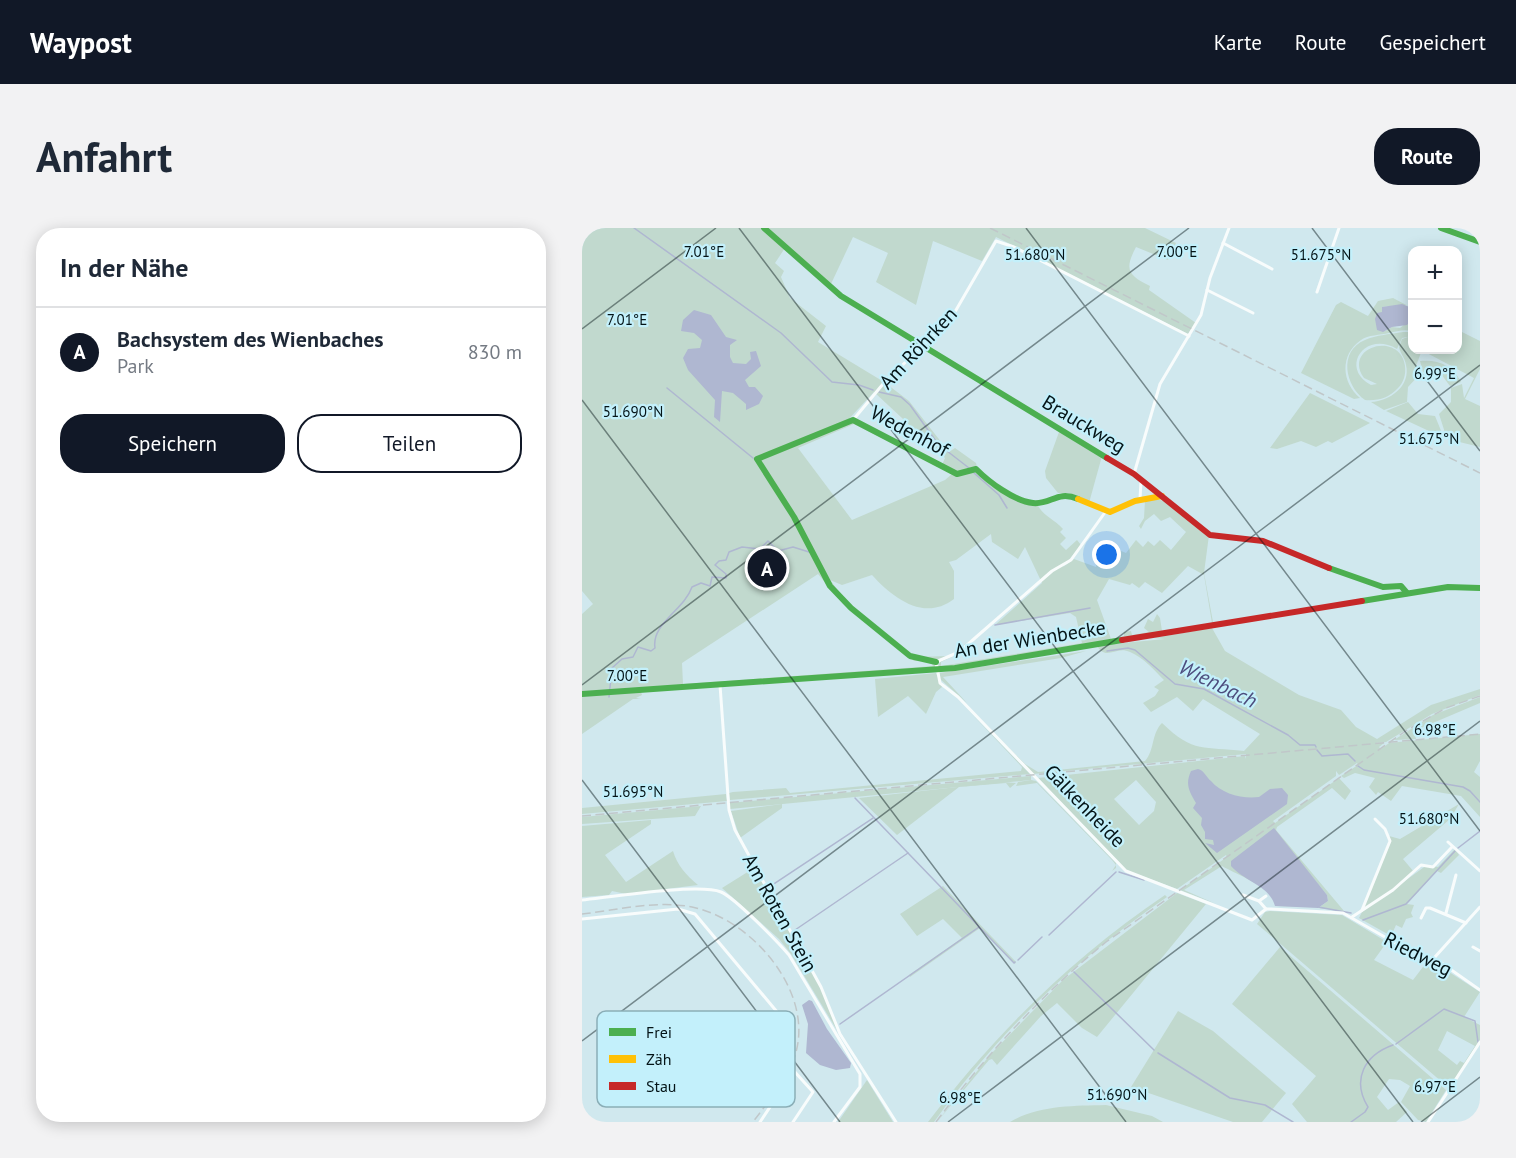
<!DOCTYPE html>
<html lang="de">
<head>
<meta charset="utf-8">
<style>
	body { margin:0; font-family:"PT Sans",sans-serif; background:#f2f2f3; color:#1f2937 }
	.controls { position:absolute; right:18px; top:18px; display:grid; overflow:hidden; border-radius:12px; box-shadow:0 3px 15px #0003 }
	.controls button { width:54px; height:54px; display:grid; place-items:center; padding:0; border:0; border-bottom:2px solid #e0e1e3; background:#fff; color:#1f2937; font:30px sans-serif }
	.you { position:absolute; left:525px; top:327px; width:21px; height:21px; margin:-15px; border:4px solid #fff; border-radius:50%; background:#1a73e8; box-shadow:0 0 0 9px #1a73e833 }
	.badge { display:grid; place-items:center; width:39px; height:39px; border-radius:50%; background:#111827; color:#fff; font-size:20px; font-weight:700 }
	.pin { position:absolute; translate:-50% -50%; border:3px solid #fff; box-shadow:0 2px 6px #0006 }
	.list { margin:0; padding:0; list-style:none }
	h2 { display:flex; justify-content:space-between; align-items:center; height:78px; margin:0; padding:0 24px; font-size:26px }
	h2 small { font-size:20px; font-weight:400; color:#747a83 }
	.list li { display:grid; grid-template-columns:39px 1fr auto; gap:18px; align-items:center; box-sizing:border-box; height:90px; padding:0 24px; border-top:2px solid #e0e1e3 }
	.list b { display:block; font-size:22px; white-space:nowrap }
	.list p { margin:0; font-size:20px; white-space:nowrap; color:#747a83 }
	.list em { font-size:20px; font-style:normal; color:#747a83 }
	.actions { display:flex; gap:12px; padding:18px 24px }
	.actions a { flex:1; padding:14px 0; border:2px solid #111827; border-radius:24px; text-align:center; font-size:21px; color:#111827 }
	.actions .main { background:#111827; color:#fff }
	.map { position:relative; flex:none; width:898px; height:894px; overflow:hidden; border-radius:24px }
	header { display:flex; align-items:center; gap:36px; box-sizing:border-box; height:84px; padding:0 30px; background:#111827; color:#fff }
	header strong { font-size:28px }
	nav { display:flex; gap:33px; margin-inline-start:auto; font-size:21px }
	.intro { display:flex; align-items:center; justify-content:space-between; box-sizing:border-box; height:144px; padding:0 36px }
	h1 { margin:0; font-size:42px }
	.button { padding:15px 27px; border-radius:24px; background:#111827; color:#fff; font-size:21px; font-weight:700 }
	main { display:flex; gap:36px; padding:0 36px }
	aside { flex:1; background:#fff; border-radius:24px; box-shadow:0 3px 15px #0003 }
	.map>svg:first-child { display:block }
</style>
</head>
<body>
<header>
<strong>Waypost</strong>
<nav><a>Karte</a><a>Route</a><a>Gespeichert</a></nav>
</header>
<div class="intro"><h1>Anfahrt</h1><a class="button">Route</a></div>
<main>
<aside>
<h2>In der Nähe<small></small></h2>
<ul class="list">
<li><span class="badge">A</span><div><b>Bachsystem des Wienbaches</b><p>Park</p></div><em>830 m</em></li>
</ul>
<div class="actions"><a class="main">Speichern</a><a>Teilen</a></div>
</aside>
<div class="map">
<svg width="898" height="894" viewBox="0 0 898 894">
	<rect width="100%" height="100%" fill="#d0e8ee"/>
	<!-- green -->
	<g fill="#c1d9ce" fill-rule="evenodd">
		<path d="M0 0H180L203 20 193 35 202 43 199 49 208 70 244 98 236 114 302 154 327 173 367 224 373 220 394 235 396 244 409 258 436 272 456 278C463 289 472 291 481 301L478 304 484 310 478 316 484 322 495 312 499 317 481 339 492 331 514 339 517 320 523 323 527 318 544 325 554 312 561 319 566 313 572 318 578 312 589 322 604 304 588 289 579 293 572 286 563 293 559 301 557 298 562 290 563 272C590 267 608 291 627 307L622 345 631 394 628 397 584 405 582 403 630 395 622 347 606 338 580 365 563 354 557 360 550 355 548 357 527 351 515 372 529 411 542 408V404L549 403 550 407 567 404 562 400 566 391 571 394 575 386 578 390 580 403 530 414V416L583 411 572 410 630 400 643 423 717 467 759 482 774 499 795 511 849 477 898 461V467L850 486 804 514 793 515H802L797 519 799 521 807 515 898 506V533L892 544 898 549V589L879 568 820 558 809 573 796 564 794 567 787 559 793 550 773 545 762 550 759 548 776 537 775 535 757 547 754 543V548L691 593 693 595 757 550 769 563 763 572 750 560 695 599 694 602 762 683 736 680 746 673 745 667 694 605 729 650V676L732 679 694 678C695 661 655 647 640 638L602 662 634 676 598 662 645 629 644 627 595 661 544 642 456 550 663 528 664 531V526L451 546 385 477 443 536 456 544 563 533C573 522 569 506 580 495 612 526 622 518 662 523L678 506 621 471 611 483 595 469 569 484 561 475 573 468 577 462 572 459 582 452C572 442 562 430 548 424 533 417 524 435 514 416L357 439 356 437 359 433 374 427 407 399 376 426 359 434V438L500 415 494 389 488 385 413 397 460 355 443 319 436 331 410 314 409 306 374 332 367 334 372 343V371C342 394 311 370 290 347L260 357 248 352 271 381 333 429 368 428 407 398 375 425C362 432 339 435 326 426L266 377 239 344 270 382 326 428 333 432H351L354 437 352 441 58 461 60 467 54 470 59 471H51L0 506V386L11 376 0 363ZM292 164 363 230 360 237 375 245 374 248 270 193 178 230 187 250 175 231 264 194ZM272 196 370 246 363 252 270 292 216 220ZM236 346 261 376 332 433H348L351 438 101 456 100 435ZM554 552 574 574 572 583 557 597 532 571Z"/>
		<path d="M185 0H563L594 15 586 32 554 19C542 42 546 47 568 58L567 62 614 95 606 106 414 9 400 33 351 13 334 77 294 54 306 25 271 9 249 56Z"/>
		<path d="M811 70 830 80 824 77 800 79 803 103 810 99 818 100 830 91V103C822 101 815 103 807 105 798 107 786 107 779 112 757 127 760 155 778 170L772 171 719 145 754 77 759 74 786 88 796 73Z"/>
		<path d="M876 102 898 113V141L883 171 898 178V219L865 211 857 186 869 174V160L880 156 882 170 892 150 843 124V122H876Z"/>
		<path d="M821 104H830V108L820 110 815 121C783 102 757 140 789 157L795 156 782 150C760 119 818 102 823 138 824 146 822 154 816 160 807 170 796 173 783 172 763 158 756 123 783 112 794 107 809 106 821 104Z"/>
		<path d="M826 109H830V122H840L834 138 838 146 826 159 825 174 802 182 789 174C808 173 829 158 824 137 823 130 818 125 817 119L820 111Z"/>
		<path d="M838 133C855 131 871 137 879 154L868 158 859 146 841 144Z"/>
		<path d="M728 165 788 195 750 215 746 213 734 219 719 213 695 221 688 220Z"/>
		<path d="M826 174 836 186 853 188 862 210 804 183Z"/>
		<path d="M477 204H480L520 228 507 275 486 265H476L464 250 463 243Z"/>
		<path d="M504 423 479 430 361 449 385 475 358 451 357 445Z"/>
		<path d="M354 445 360 459 354 464 344 486 326 468 296 489 293 451Z"/>
		<path d="M898 469V475L832 503 834 511 812 512 851 487Z"/>
		<path d="M384 480 448 546 148 572 147 565 151 564 204 560 208 565 439 543 440 539Z"/>
		<path d="M449 548V552L454 553 534 635V640L530 643 534 637 530 632 455 555 434 558 436 554 449 552 148 581 147 575Z"/>
		<path d="M420 554 434 555 428 560 424 555 377 559 315 607 277 570Z"/>
		<path d="M144 566 145 573 0 586V580Z"/>
		<path d="M200 576V580L158 610 149 583Z"/>
		<path d="M877 576 868 591 821 631 832 644 811 662 781 681 809 613 807 608 818 611Z"/>
		<path d="M119 578 113 588 0 596V589Z"/>
		<path d="M69 592V596L23 627 44 654 91 623C95 637 104 647 116 657L44 666 30 663 27 667 0 669V598Z"/>
		<path d="M873 621 877 627 859 645 855 643 825 676 832 677 829 685 831 689 824 691 820 700 814 697 809 708 777 690 780 684 845 637 856 639Z"/>
		<path d="M172 640 240 762 256 804 209 726 197 711 140 660Z"/>
		<path d="M361 658 434 734 433 736 398 700 328 749 327 747 380 710 361 691 335 708 318 686Z"/>
		<path d="M595 665 624 676 515 809 500 800 475 775 459 788 415 837 410 831 407 832 355 894 407 828 481 752Z"/>
		<path d="M583 667 585 669C491 734 419 801 352 894H346C414 805 490 730 583 667Z"/>
		<path d="M688 683 760 687 805 714 792 732 831 752 847 731 898 764 882 789 898 797V812L867 860 675 696 683 684ZM865 803 893 818 882 835 878 833 875 837 856 822Z"/>
		<path d="M698 719 864 862 844 894 836 892 819 874 828 858 818 852 807 851 795 869 806 882 817 874 825 884 814 894H725L710 876 734 848 650 776Z"/>
		<path d="M596 783 631 803 704 865 680 894H651L549 859Z"/>
		<path d="M285 852 311 894H256Z"/>
		<path d="M524 877 570 888 581 894H428C457 877 491 878 524 877Z"/>
	</g>
	<!-- water -->
	<g fill="#afb7d1">
		<path d="M820 76 830 80V91L825 97 810 99 801 104 795 102 793 91 795 85 800 84V79Z"/>
		<path d="M112 82 129 87 144 109 155 112 148 117V129L151 135 164 136 169 131 168 124 174 123 179 138 163 152 167 159H173L181 168 177 176 164 182V176L151 165 140 163 138 194 132 189 133 172 106 142 101 130 106 121 118 120 120 112 112 105 99 103 101 92Z"/>
		<path d="M616 541C622 542 624 549 629 553 640 566 660 571 677 569L688 561 700 560 706 567 705 576 635 625 623 615 632 617 631 612 623 611V604L619 597 620 590 611 580 614 575C607 563 603 556 609 543Z"/>
		<path d="M692 600 745 667 746 673 736 680 693 678C687 657 663 654 649 638V633Z"/>
		<path d="M227 772 230 773 245 801 269 835 268 840 254 842 238 837 224 825 226 796 220 777Z"/>
	</g>
	<g fill="none" stroke-linecap="round" stroke-linejoin="round">
		<!-- stream -->
		<g stroke="#afb7d1" stroke-width="1.5">
			<path d="M52 0 199 105 250 154 277 157 291 162"/>
			<path d="M85 160 171 230"/>
			<path d="M297 164 319 169 328 177 356 216 387 240"/>
			<path d="M392 245 417 267 425 280"/>
			<path d="M413 397 508 380"/>
			<path d="M525 423 546 420 553 422 593 456 622 461 706 507 718 517H733L734 519"/>
			<path d="M27 469 30 440 40 431 51 429 56 419 69 423 73 420C69 396 102 382 110 359L119 355 128 358 130 349 144 350V346L133 337 137 333 144 332 147 324 160 319 178 321 186 313 196 323 211 319 227 324"/>
			<path d="M735 522 740 528 766 526 773 533"/>
			<path d="M776 538 782 542 881 559 888 563 898 574"/>
			<path d="M273 570 432 735 433 734"/>
			<path d="M876 620 898 603"/>
			<path d="M537 644 562 652"/>
			<path d="M190 657 291 590"/>
			<path d="M736 679 769 685"/>
			<path d="M781 692 824 676 873 623"/>
			<path d="M213 702 326 625"/>
			<path d="M467 707 534 644"/>
			<path d="M436 732 460 709"/>
			<path d="M492 744 572 822"/>
			<path d="M258 796 397 699"/>
			<path d="M814 816 862 781 893 793 896 814"/>
			<path d="M576 825 648 870 683 877 711 894"/>
			<path d="M769 894 783 884 786 879C769 851 783 827 811 817"/>
		</g>
		<!-- street -->
		<g stroke="#f8fcfc" stroke-width="3">
			<path d="M641 15 690 41"/>
			<path d="M625 62 671 85"/>
			<path d="M735 64 757 0"/>
			<path d="M271 192 301 156 370 89 414 13 432 19 607 108"/>
			<path d="M552 246 578 156 619 87 628 50 647 0"/>
			<path d="M558 271 559 253"/>
			<path d="M524 283 489 332 470 343 377 424 354 434 358 455 376 469 544 643 670 692 684 681H689L761 685 815 716 858 734 898 762"/>
			<path d="M138 457 147 582 153 602 239 759 258 806 314 894"/>
			<path d="M866 614 898 643"/>
			<path d="M661 667 677 673 684 681"/>
			<path d="M0 672C28 669 117 655 139 664 153 670 196 714 207 727L278 846V859L252 894"/>
			<path d="M677 673 684 668"/>
			<path d="M780 682 808 613 803 601 793 591"/>
			<path d="M864 685 874 647"/>
			<path d="M770 689 811 662 839 637 851 639 870 619"/>
			<path d="M839 690 844 680H848L884 695"/>
			<path d="M0 691 96 681 113 686 201 791 203 797 198 807V813L212 843 231 864 211 894"/>
			<path d="M891 719 898 723"/>
			<path d="M852 730 898 679"/>
			<path d="M178 894 212 843"/>
			<path d="M846 894 898 814"/>
		</g>
		<!-- fast -->
		<g stroke="#4caf50" stroke-width="6">
			<path d="M182 0 259 68 525 230"/>
			<path d="M859 0 898 14"/>
			<path d="M747 340 801 359 819 358 825 365"/>
			<path d="M780 373 866 359 898 360"/>
			<path d="M354 434 328 428 269 380 248 358 212 289 175 231 271 192 375 246 394 241C407 254 432 273 451 275 469 277 475 262 496 271"/>
			<path d="M0 466 373 440 540 412"/>
		</g>
		<!-- slow -->
		<path stroke="#ffc107" stroke-width="6" d="M496 271 528 284 553 273 580 268"/>
		<!-- jam -->
		<g stroke="#c62828" stroke-width="6">
			<path d="M525 230 552 246 628 307 681 313 747 340"/>
			<path d="M540 412 780 373"/>
		</g>
		<!-- rail -->
		<g stroke="#c0c7c9" stroke-width="1.5" stroke-dasharray="9 4.5" stroke-linecap="butt">
			<path d="M408 0 898 245"/>
			<path d="M0 588 898 506"/>
			<path d="M0 686C34 682 75 672 110 679 169 691 231 762 214 824 207 851 187 872 171 894"/>
			<path d="M354 894C404 827 459 767 524 714L825 502 864 480 898 468"/>
		</g>
	</g>
	<!-- ticks -->
	<path fill="none" stroke="#041417" stroke-width="1.5" stroke-opacity="0.45" d="M157 0 831 894M444 0 898 603M730 0 898 223M0 101 134 0M0 172 544 894M0 457 607 0M0 552 258 894M0 813 898 137M366 894 898 493M839 894 898 849"/>
	<g text-anchor="middle" stroke-width="4.5" stroke-linejoin="round" paint-order="stroke">
		<!-- street labels -->
		<g font-size="20" fill="#041417" stroke="#c3f0fb">
			<text transform="translate(336 120) rotate(-47)" y="7">Am Röhrken</text>
			<text transform="translate(502 196) rotate(31)" y="7">Brauckweg</text>
			<text transform="translate(328 203) rotate(28)" y="7">Wedenhof</text>
			<text transform="translate(448 411) rotate(-9)" y="7">An der Wienbecke</text>
			<text transform="translate(503 578) rotate(46)" y="7">Gälkenheide</text>
			<text transform="translate(198 685) rotate(61)" y="7">Am Roten Stein</text>
			<text transform="translate(836 726) rotate(27)" y="7">Riedweg</text>
		</g>
		<!-- water labels -->
		<g font-size="21" font-style="italic" fill="#4d4d7d" stroke="#c3f0fb">
			<text transform="translate(636 456) rotate(26)" y="7">Wienbach</text>
		</g>
	</g>
	<!-- legend -->
	<rect x="15" y="783" width="198" height="96" rx="9" fill="#c3f0fb" stroke="#8aaeb7" stroke-width="1.5"/>
	<rect x="27" y="800" width="27" height="8" fill="#4caf50"/>
	<rect x="27" y="827" width="27" height="8" fill="#ffc107"/>
	<rect x="27" y="854" width="27" height="8" fill="#c62828"/>
	<g font-size="16" fill="#041417">
		<text x="64" y="810">Frei</text>
		<text x="64" y="837">Zäh</text>
		<text x="64" y="864">Stau</text>
	</g>
	<g font-size="15" text-anchor="middle" fill="#041417" stroke="#c3f0fb" stroke-width="4.5" stroke-linejoin="round" paint-order="stroke">
		<text x="122" y="29">7.01°E</text>
		<text x="595" y="29">7.00°E</text>
		<text x="453" y="32">51.680°N</text>
		<text x="739" y="32">51.675°N</text>
		<text x="45" y="97">7.01°E</text>
		<text x="853" y="151">6.99°E</text>
		<text x="51" y="189">51.690°N</text>
		<text x="847" y="216">51.675°N</text>
		<text x="45" y="453">7.00°E</text>
		<text x="853" y="507">6.98°E</text>
		<text x="51" y="569">51.695°N</text>
		<text x="847" y="596">51.680°N</text>
		<text x="853" y="864">6.97°E</text>
		<text x="535" y="872">51.690°N</text>
		<text x="378" y="875">6.98°E</text>
	</g>
</svg>
<div class="controls">
<button>+</button>
<button>−</button>
</div>
<div class="you"></div>
<div class="pin badge" style="left:185px;top:340px">A</div>
</div>
</main>
</body>
</html>
